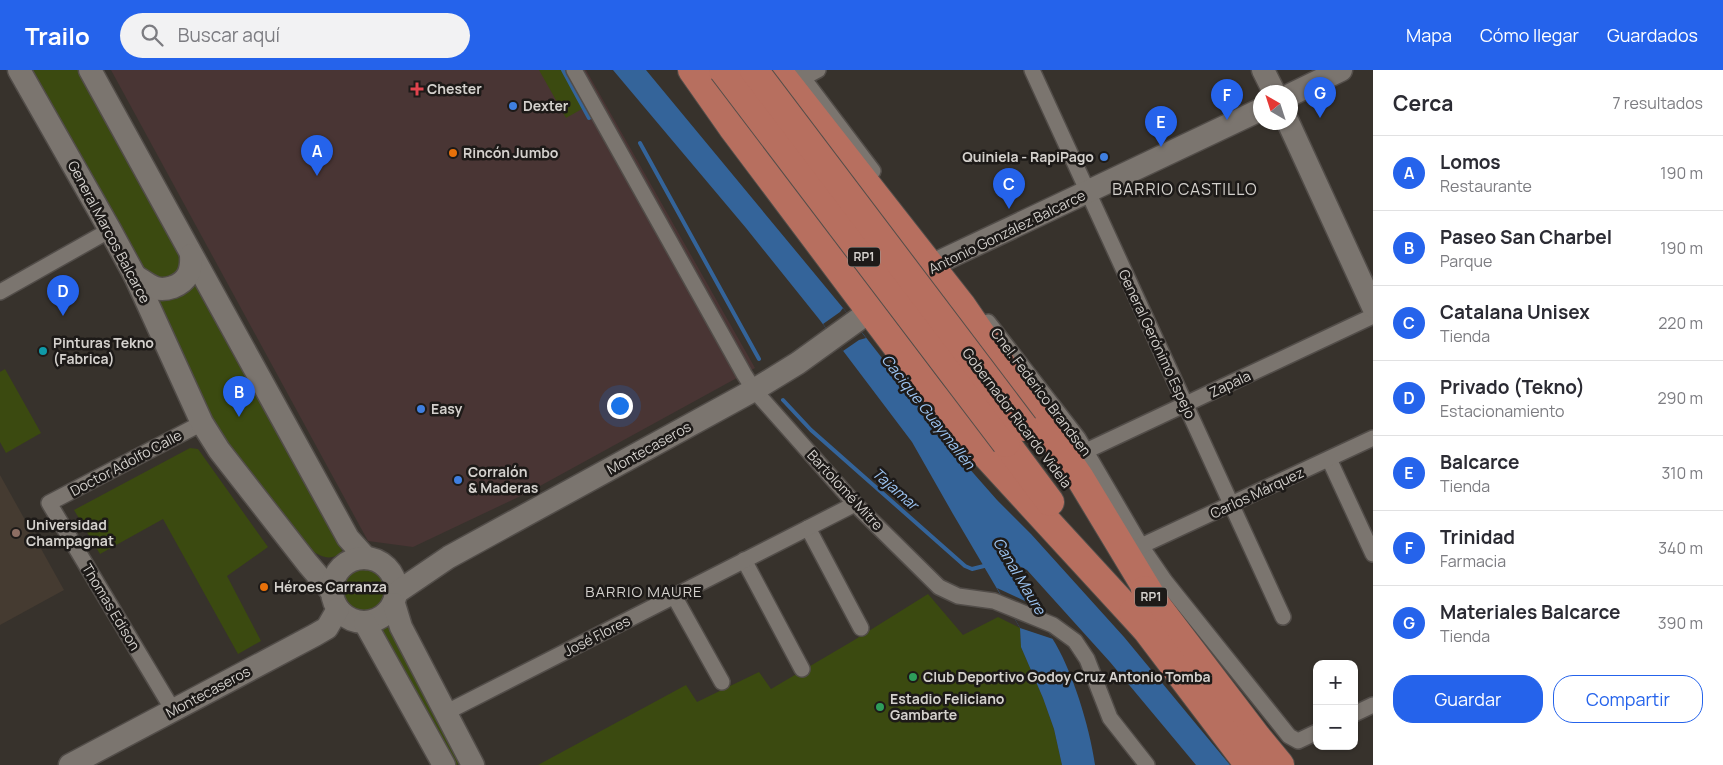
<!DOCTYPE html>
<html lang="es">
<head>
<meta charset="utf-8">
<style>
	body { margin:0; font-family:Manrope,sans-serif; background:#f2f2f3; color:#2b2b33 }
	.controls { position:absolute; right:15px; bottom:15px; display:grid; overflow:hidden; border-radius:10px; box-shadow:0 1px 4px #0004 }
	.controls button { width:45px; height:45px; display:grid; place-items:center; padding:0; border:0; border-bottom:1px solid #e1e1e2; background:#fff; color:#2b2b33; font:25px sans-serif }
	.compass { position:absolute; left:1253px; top:15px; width:45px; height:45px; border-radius:50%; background:#fff; box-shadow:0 1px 4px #0004; rotate:321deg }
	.you { position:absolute; left:619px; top:335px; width:18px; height:18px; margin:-12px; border:4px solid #fff; border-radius:50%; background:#1a73e8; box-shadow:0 0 0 8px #1a73e833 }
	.badge { display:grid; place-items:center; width:32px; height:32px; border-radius:50%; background:#2563eb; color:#fff; font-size:16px; font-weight:700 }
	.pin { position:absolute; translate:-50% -41px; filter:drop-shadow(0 1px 2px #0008) }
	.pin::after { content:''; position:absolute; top:26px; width:18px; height:15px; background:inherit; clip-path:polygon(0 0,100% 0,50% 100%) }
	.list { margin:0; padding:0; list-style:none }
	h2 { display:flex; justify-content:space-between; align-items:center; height:65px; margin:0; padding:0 20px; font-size:21px }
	h2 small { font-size:16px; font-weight:400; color:#7c7c81 }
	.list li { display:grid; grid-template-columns:32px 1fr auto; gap:15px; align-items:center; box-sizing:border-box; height:75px; padding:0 20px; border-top:1px solid #e1e1e2 }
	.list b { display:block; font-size:19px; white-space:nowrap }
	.list p { margin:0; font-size:16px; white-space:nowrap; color:#7c7c81 }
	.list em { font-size:16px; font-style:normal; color:#7c7c81 }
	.actions { display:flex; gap:10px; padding:15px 20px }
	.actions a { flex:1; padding:11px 0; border:1px solid #2563eb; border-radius:20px; text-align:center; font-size:18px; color:#2563eb }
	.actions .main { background:#2563eb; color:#fff }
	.icon { flex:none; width:28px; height:28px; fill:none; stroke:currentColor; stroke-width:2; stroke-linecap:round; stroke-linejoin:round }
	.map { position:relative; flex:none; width:1373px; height:695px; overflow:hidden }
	header { display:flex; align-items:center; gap:30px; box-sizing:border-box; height:70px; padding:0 25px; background:#2563eb; color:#fff }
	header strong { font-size:24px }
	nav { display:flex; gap:28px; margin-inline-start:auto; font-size:18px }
	.search { width:350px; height:45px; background:#f2f2f3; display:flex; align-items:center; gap:12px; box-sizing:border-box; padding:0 18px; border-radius:28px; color:#7c7c81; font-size:19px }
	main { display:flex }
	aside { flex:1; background:#fff }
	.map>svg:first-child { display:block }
</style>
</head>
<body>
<header>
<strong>Trailo</strong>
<div class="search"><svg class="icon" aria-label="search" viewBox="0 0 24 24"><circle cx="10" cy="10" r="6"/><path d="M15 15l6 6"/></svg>Buscar aquí</div>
<nav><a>Mapa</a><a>Cómo llegar</a><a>Guardados</a></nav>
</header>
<main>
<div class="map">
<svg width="1373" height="695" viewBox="0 0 1373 695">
	<rect width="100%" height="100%" fill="#37322c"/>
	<!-- commercial -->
	<path fill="#493534" d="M111 0H586L755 298 529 422 413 477 368 471Z"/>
	<!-- built -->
	<path fill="#453b31" d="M0 405 64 520 0 555Z"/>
	<!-- green -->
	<g fill="#3b4a10">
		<path d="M30 0H80L185 190 181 208 147 209Z"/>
		<path d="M539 0H570L589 35 566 48Z"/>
		<path d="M193 208 340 476 342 481C332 493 317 486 308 477L209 349 154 224Z"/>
		<path d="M5 299 41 363 6 383 0 372V302Z"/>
		<path d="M190 378 198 379 268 477 227 506 261 571 238 584 163 449 100 484 74 440Z"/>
		<circle cx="364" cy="520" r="24"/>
		<path d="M928 524 963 565 998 547 1020 558 1021 577 1043 628 1054 659 1062 695H538L686 615 697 632 759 602 771 619 856 569Z"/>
		<path d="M390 552 459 692 457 695H449L378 558Z"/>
	</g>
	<!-- water -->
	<path fill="#34649a" d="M613 0H646L843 238 960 388 997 430 1031 464 1124 567 1230 695H1196L1110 592 1027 500 1009 491 1003 490C1016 517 1036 542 1052 568 1072 599 1090 658 1095 695H1062L1054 659 1043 628 1021 577 1020 558 953 444 912 372 819 249 746 158Z"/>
	<!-- pier -->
	<g fill="#37322c">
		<path d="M843 238 866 268 859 270 843 281 823 254 840 242Z"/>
		<path d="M997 518 1027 532 1053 569 1020 558Z"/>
	</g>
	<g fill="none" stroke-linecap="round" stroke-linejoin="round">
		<!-- stream -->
		<g stroke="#34649a" stroke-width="4">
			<path d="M563 0 589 48"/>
			<path d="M640 73 759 289"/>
			<path d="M783 330 811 360 965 496 972 499 988 495"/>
		</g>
		<defs>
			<g id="street">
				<path d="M574 0 744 304 754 320 855 434 939 517 958 526 994 531 1053 555 1075 571 1087 589 1110 648 1147 695"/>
				<path d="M797 0 873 101"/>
				<path d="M1032 0 1283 547"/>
				<path d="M803 8 818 0"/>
				<path d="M0 222 110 160"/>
				<path d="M988 252 1078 368 1141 476 1165 511 1289 666 1298 671 1317 662"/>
				<path d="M1086 381 1373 246"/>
				<path d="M1329 389 1373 484"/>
				<path d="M808 458 861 558"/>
				<path d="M1141 476 1373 368"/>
				<path d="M744 490 802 599"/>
				<path d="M674 526 722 612"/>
				<path d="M173 640 49 433 202 353"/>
				<path d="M445 643 855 434"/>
				<path d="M1354 644 1373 635"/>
			</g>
			<g id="secondary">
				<path d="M19 0 110 160 135 206 202 353 219 380 308 494 332 522"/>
				<path d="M90 0 348 468 366 488"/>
				<path d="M1263 0 1274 22"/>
				<path d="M1290 25 1341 0"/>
				<path d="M1288 52 1373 237"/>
				<path d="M135 206C142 210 149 216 156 218 162 220 167 219 173 217 188 211 192 201 191 185"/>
				<path d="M918 207 941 191 1260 40"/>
				<circle cx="364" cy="520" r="32"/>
				<path d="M396 523 449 487 754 320 798 293 884 231"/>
				<path d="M394 534 401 557 473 695"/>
				<path d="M365 553 444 695"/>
				<path d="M70 695 315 565 327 558 338 539"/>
			</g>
			<g id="highway">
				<path d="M692 0 732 57 931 322 963 360 1144 557"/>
				<path d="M777 0 962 236 1080 408 1156 534"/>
				<path d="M1006 373 1050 432"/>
				<path d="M1145 520 1257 667 1280 695"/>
				<path d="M1133 542 1249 695"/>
			</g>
		</defs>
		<!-- street casing -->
		<use href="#street" stroke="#524d49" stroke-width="18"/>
		<!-- secondary casing -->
		<use href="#secondary" stroke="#524d49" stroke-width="25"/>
		<!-- highway casing -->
		<use href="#highway" stroke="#524d49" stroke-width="30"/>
		<!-- street -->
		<use href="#street" stroke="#7b756f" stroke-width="15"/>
		<!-- secondary -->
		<use href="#secondary" stroke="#7b756f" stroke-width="22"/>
		<!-- highway -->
		<use href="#highway" stroke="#b76f5f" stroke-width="28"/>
		<defs>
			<g id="highway-bridge">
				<path d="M723 0 1006 373"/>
				<path d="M754 0 1024 357"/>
			</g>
		</defs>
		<!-- highway-bridge casing -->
		<use href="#highway-bridge" stroke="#524d49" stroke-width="30" stroke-linecap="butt"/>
		<!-- highway-bridge -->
		<use href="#highway-bridge" stroke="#b76f5f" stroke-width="28"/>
	</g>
	<!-- markers -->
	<path fill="#e0444e" stroke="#1d1a18" stroke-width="2" d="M414.5 11.5h5v5h5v5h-5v5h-5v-5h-5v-5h5z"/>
	<g fill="#3f7fe0" stroke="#1d1a18" stroke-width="2">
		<circle cx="513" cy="36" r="5"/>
		<circle cx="1104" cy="87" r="5"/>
		<circle cx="421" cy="339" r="5"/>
		<circle cx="458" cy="410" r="5"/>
	</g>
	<g fill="#e8710a" stroke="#1d1a18" stroke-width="2">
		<circle cx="453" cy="83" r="5"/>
		<circle cx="264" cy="517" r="5"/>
	</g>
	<circle fill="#0f9aa8" stroke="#1d1a18" stroke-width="2" cx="43" cy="281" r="5"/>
	<circle fill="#8d6e63" stroke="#1d1a18" stroke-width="2" cx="16" cy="463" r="5"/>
	<g fill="#2e9e5b" stroke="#1d1a18" stroke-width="2">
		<circle cx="913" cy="607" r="5"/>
		<circle cx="880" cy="637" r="5"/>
	</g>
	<g text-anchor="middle" stroke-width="5" stroke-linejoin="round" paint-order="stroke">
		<!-- shield labels -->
		<g fill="#1d1a18" stroke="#9d9a97" stroke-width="1">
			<rect x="848" y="177.5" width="32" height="19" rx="4"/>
			<rect x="1135" y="517.5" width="32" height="19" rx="4"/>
		</g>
		<g font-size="12" font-weight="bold" fill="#d4d1cd">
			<text x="864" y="191">RP1</text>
			<text x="1151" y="531">RP1</text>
		</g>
		<!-- poi labels -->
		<g font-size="14" font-weight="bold" fill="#d4d1cd" stroke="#1d1a18" text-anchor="start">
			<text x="427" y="24">Chester</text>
			<text x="523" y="41">Dexter</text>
			<text x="463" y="88">Rincón Jumbo</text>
			<text x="1094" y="92" text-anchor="end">Quiniela - RapiPago</text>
			<text x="53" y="278">Pinturas Tekno<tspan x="53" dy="16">(Fabrica)</tspan></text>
			<text x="431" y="344">Easy</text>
			<text x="468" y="407">Corralón<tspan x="468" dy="16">&amp; Maderas</tspan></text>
			<text x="26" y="460">Universidad<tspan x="26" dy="16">Champagnat</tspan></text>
			<text x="274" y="522">Héroes Carranza</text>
			<text x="923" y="612">Club Deportivo Godoy Cruz Antonio Tomba</text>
			<text x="890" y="634">Estadio Feliciano<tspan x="890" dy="16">Gambarte</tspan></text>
		</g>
		<!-- street labels -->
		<g font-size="14" fill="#d4d1cd" stroke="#1d1a18">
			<text transform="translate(109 162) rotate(62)" y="5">General Marcos Balcarce</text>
			<text transform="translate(1007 162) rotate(-26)" y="5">Antonio González Balcarce</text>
			<text transform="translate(1157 274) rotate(65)" y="5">General Gerónimo Espejo</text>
			<text transform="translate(1230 314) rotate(-25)" y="5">Zapala</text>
			<text transform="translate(1041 322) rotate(53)" y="5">Cnel. Federico Brandsen</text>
			<text transform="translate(1017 348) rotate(53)" y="5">Gobernador Ricardo Videla</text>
			<text transform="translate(649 378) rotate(-29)" y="5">Montecaseros</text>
			<text transform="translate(126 393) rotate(-28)" y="5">Doctor Adolfo Calle</text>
			<text transform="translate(845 420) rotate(47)" y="5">Bartolomé Mitre</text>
			<text transform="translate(1257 423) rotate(-25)" y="5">Carlos Márquez</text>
			<text transform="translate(111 537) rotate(59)" y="5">Thomas Edison</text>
			<text transform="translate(597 566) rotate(-27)" y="5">José Flores</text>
			<text transform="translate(208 622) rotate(-28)" y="5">Montecaseros</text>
		</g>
		<!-- water labels -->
		<g font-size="15" font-style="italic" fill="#9dc5f3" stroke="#1d1a18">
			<text transform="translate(928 342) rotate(52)" y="5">Cacique Guaymallén</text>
			<text transform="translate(895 419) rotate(41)" y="5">Tajamar</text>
			<text transform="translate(1019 506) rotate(59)" y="5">Canal Maure</text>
		</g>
		<!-- neighbourhood labels -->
		<g font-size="15" letter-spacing="1" fill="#d4d1cd" stroke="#1d1a18">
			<text x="644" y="527">BARRIO MAURE</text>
		</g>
		<!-- quarter labels -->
		<g font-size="16" letter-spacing="1" fill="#d4d1cd" stroke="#1d1a18">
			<text x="1185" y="125">BARRIO CASTILLO</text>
		</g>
	</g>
</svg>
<div class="controls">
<button>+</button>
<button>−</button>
</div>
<svg class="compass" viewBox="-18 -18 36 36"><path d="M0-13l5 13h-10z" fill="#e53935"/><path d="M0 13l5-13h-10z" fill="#7c7c81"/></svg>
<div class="you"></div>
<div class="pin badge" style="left:317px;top:106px">A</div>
<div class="pin badge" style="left:239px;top:347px">B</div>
<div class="pin badge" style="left:1009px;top:139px">C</div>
<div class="pin badge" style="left:63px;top:246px">D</div>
<div class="pin badge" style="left:1161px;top:77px">E</div>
<div class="pin badge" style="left:1227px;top:50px">F</div>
<div class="pin badge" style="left:1320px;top:48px">G</div>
</div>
<aside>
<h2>Cerca<small>7 resultados</small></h2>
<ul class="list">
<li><span class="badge">A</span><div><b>Lomos</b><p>Restaurante</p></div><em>190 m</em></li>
<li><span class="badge">B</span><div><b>Paseo San Charbel</b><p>Parque</p></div><em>190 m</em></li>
<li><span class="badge">C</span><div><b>Catalana Unisex</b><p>Tienda</p></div><em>220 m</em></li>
<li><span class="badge">D</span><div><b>Privado (Tekno)</b><p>Estacionamiento</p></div><em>290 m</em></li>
<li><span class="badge">E</span><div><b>Balcarce</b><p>Tienda</p></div><em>310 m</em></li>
<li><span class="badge">F</span><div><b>Trinidad</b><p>Farmacia</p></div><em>340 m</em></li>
<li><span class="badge">G</span><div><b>Materiales Balcarce</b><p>Tienda</p></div><em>390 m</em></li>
</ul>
<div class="actions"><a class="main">Guardar</a><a>Compartir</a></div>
</aside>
</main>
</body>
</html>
